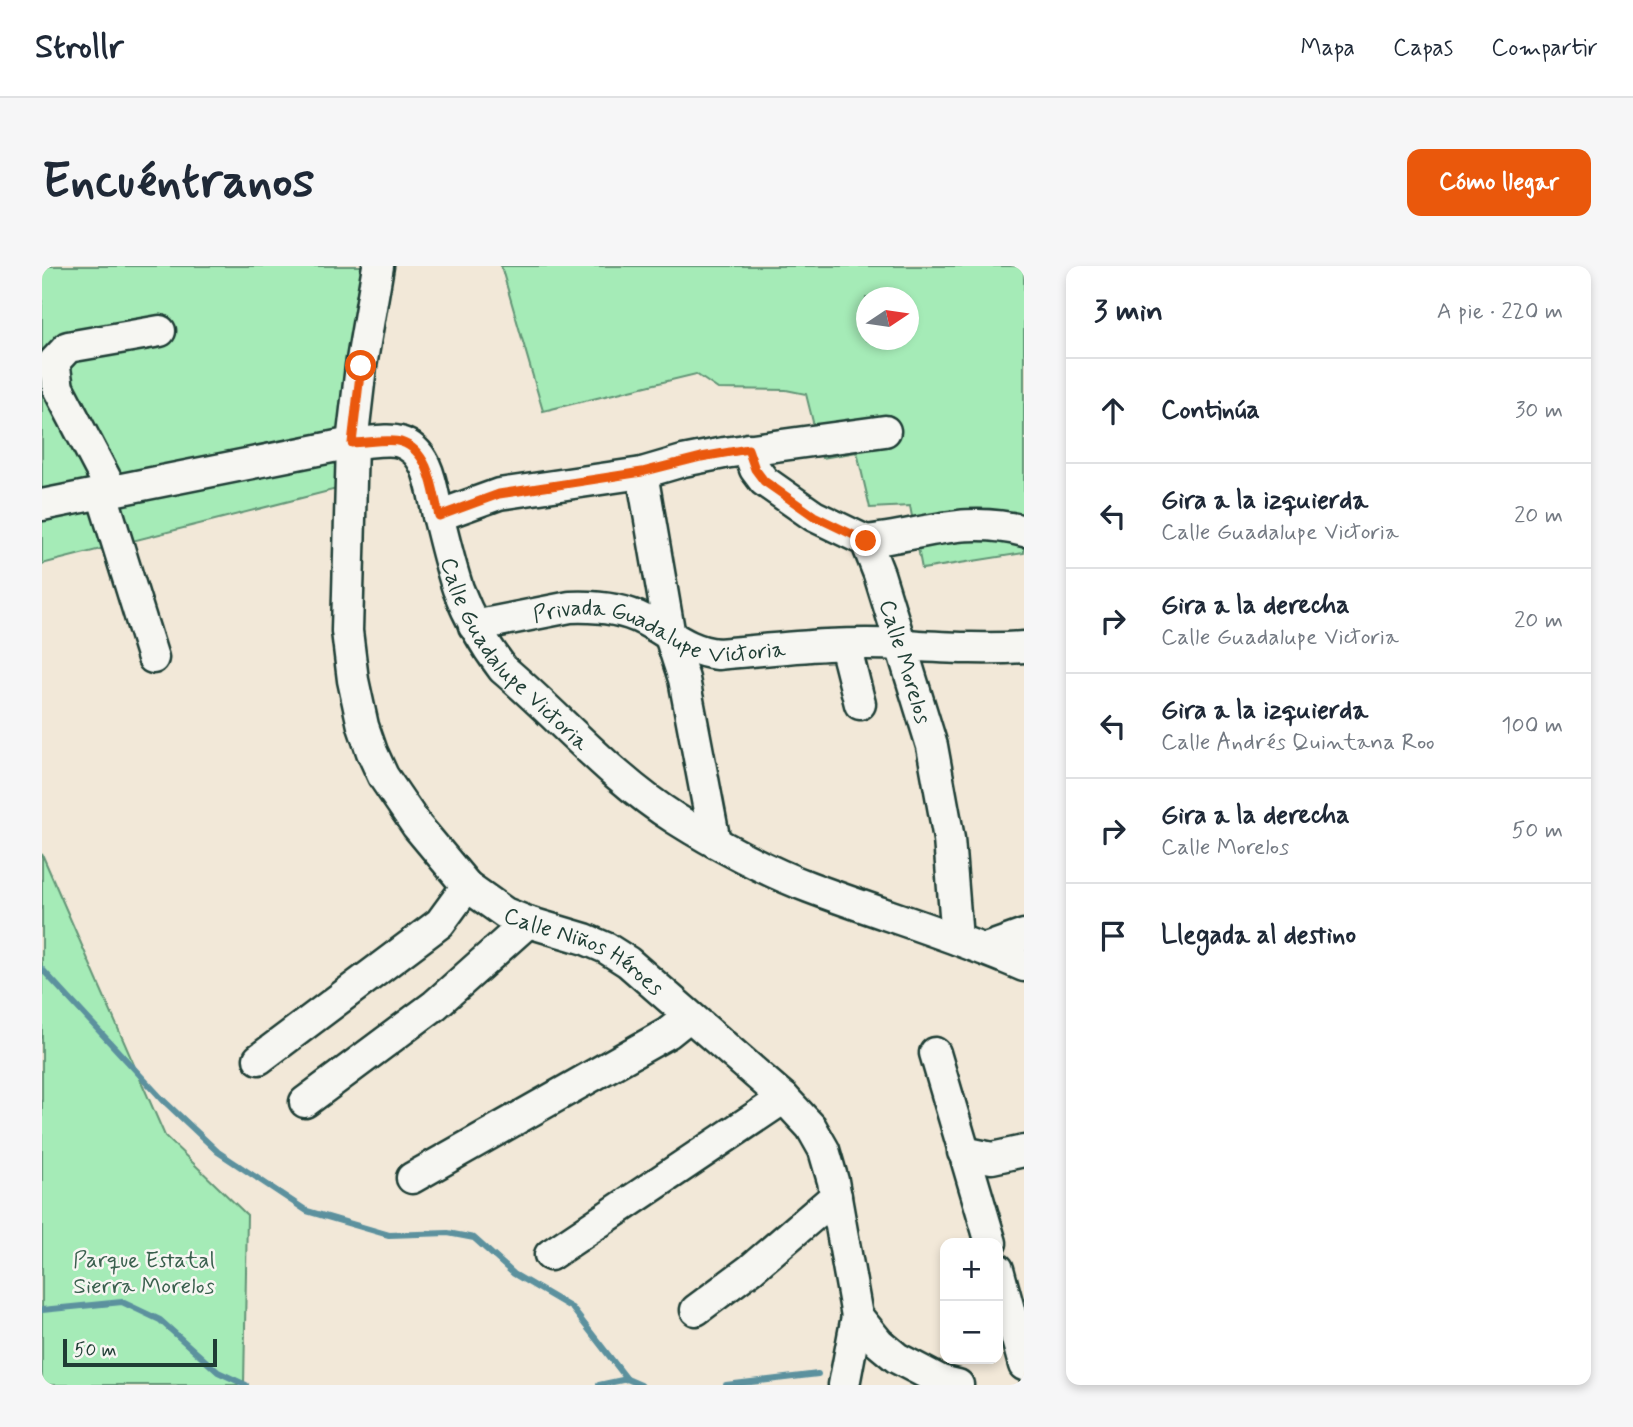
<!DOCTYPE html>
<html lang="es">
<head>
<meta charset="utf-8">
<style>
	body { margin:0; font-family:Mynerve,sans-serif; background:#f6f6f7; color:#1f2937 }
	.controls { position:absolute; right:21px; bottom:21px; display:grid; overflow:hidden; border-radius:14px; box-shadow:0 4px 10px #0003 }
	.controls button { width:63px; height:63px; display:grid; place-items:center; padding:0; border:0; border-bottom:2px solid #e0e1e3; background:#fff; color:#1f2937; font:35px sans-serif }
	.compass { position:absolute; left:814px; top:21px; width:63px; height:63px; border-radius:50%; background:#fff; box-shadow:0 4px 10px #0003; rotate:77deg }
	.scale { position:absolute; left:21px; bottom:18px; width:154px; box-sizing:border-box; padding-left:7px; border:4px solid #1f3d34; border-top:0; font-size:19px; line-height:24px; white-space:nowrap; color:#1f3d34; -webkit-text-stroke:5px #f6f6f2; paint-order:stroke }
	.stop { position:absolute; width:21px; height:21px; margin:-16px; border:5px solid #ea580c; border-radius:50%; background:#fff }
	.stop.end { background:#ea580c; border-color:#fff; box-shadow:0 2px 7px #0008 }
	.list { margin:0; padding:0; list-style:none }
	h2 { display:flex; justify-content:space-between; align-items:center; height:91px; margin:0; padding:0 28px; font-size:30px }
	h2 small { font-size:23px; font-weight:400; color:#747a83 }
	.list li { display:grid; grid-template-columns:46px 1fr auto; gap:21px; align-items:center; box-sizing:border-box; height:105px; padding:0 28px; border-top:2px solid #e0e1e3 }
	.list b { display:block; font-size:26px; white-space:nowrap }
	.list p { margin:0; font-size:23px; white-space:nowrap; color:#747a83 }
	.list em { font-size:23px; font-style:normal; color:#747a83 }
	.icon { flex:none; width:38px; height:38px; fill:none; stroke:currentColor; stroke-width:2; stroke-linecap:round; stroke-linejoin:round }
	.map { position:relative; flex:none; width:982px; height:1119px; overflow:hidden; border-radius:14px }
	header { display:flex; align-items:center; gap:42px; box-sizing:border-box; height:98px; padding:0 35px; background:#fff; border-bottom:2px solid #e0e1e3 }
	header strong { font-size:33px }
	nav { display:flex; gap:38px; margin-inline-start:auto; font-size:24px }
	.intro { display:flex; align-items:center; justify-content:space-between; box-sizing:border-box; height:168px; padding:0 42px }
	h1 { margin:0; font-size:49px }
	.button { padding:18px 32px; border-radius:14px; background:#ea580c; color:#fff; font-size:24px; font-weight:700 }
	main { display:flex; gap:42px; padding:0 42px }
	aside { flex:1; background:#fff; border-radius:14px; box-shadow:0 4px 10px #0003 }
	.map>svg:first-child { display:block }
</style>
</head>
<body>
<header>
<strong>Strollr</strong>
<nav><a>Mapa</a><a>Capas</a><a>Compartir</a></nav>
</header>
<div class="intro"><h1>Encuéntranos</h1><a class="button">Cómo llegar</a></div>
<main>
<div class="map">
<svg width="982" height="1119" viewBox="0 0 982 1119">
	<rect width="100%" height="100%" fill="#f2e8d8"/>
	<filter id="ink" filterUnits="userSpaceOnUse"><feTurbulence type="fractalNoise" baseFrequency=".0143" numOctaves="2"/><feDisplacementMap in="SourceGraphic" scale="14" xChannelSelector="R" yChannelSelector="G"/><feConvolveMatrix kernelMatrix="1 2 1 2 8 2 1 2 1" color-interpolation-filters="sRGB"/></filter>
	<g filter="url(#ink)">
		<!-- green -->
		<g fill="#a5ebb7" stroke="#629476" stroke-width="2" fill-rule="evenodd">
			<path d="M0 0H340L295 223 0 298Z"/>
			<path d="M459 0H982V287L880 303 868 240 828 242 815 186 780 192 764 128 744 124 676 123 654 108 501 145ZM824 32H866V74H824Z"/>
			<path d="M0 588 123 870 205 949 202 1119H0Z"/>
		</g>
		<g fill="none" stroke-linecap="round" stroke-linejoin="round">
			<!-- stream -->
			<g stroke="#5b919e" stroke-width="6">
				<path d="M0 703 121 834 176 886 265 945 347 969 406 967 432 972 472 1008 530 1042 585 1113 599 1119"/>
				<path d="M0 1044 80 1036 118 1054 176 1106 204 1119"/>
				<path d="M557 1119 585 1113"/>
				<path d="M684 1119 776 1108"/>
			</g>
			<defs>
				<g id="minor">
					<path id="s1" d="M336 0 319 100 310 177 305 365 311 414 321 460 330 486 341 510 375 560 425 620 463 647 486 656 543 673 564 682 586 696 742 832 769 861 782 884 791 915 815 1050 837 1077 855 1092 899 1115 916 1119"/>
					<path id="s2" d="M706 183 713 203 722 215 772 250 824 275 837 308 890 480 907 573 915 673"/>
					<path d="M600 207 628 370 642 413 673 576"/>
					<path d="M70 225 16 122 12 96 26 81 118 65"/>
					<path d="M60 228 111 392"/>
					<path id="s3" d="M0 239 310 177C322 177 347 172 358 176 388 185 390 225 396 249 402 273 408 299 416 323 427 352 442 378 461 403 519 452 569 512 634 553 672 577 724 605 767 621 838 648 912 669 982 700"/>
					<path d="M396 250 457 228 600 207 641 195 682 187 843 165"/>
					<path d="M824 275C882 269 922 249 982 265"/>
					<path id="s4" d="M432 360 528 341C553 340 579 342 602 354 629 368 645 385 676 388 736 383 798 375 859 379 900 381 940 384 982 381"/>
					<path d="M803 379 818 438"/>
					<path d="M943 683 982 669"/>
					<path d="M893 787 949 977"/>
					<path d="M217 793 398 657 425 620"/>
					<path d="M263 836 393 739 486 656"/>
					<path d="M921 886 950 892 982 885"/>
					<path d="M370 912 626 767 646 751"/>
					<path d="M508 989 742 832"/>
					<path d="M956 1003 982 1099"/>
					<path d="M654 1044 709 1003 794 930"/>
					<path d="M802 1119 815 1050"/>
				</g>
			</defs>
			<!-- minor casing -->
			<use href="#minor" stroke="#1f3d34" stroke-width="35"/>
			<!-- minor -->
			<use href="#minor" stroke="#f6f6f2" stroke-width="30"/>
		</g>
	</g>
	<g fill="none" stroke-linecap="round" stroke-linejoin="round" filter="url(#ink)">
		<!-- route -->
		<path stroke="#ea580c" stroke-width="9" d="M319 100 310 177C322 177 348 172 359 176 388 185 391 225 397 250L457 228 600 206 659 191 706 183 713 203 722 215 772 250 824 275"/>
	</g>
	<g text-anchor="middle" stroke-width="5" stroke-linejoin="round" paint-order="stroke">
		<!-- street labels -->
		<g font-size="23" fill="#1f3d34" stroke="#f6f6f2">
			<text dy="8" stroke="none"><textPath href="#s4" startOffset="192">Privada Guadalupe Victoria</textPath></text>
			<text dy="8" stroke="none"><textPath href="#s3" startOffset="614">Calle Guadalupe Victoria</textPath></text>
			<text dy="8" stroke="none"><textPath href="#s2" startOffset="282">Calle Morelos</textPath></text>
			<text dy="8" stroke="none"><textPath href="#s1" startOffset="791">Calle Niños Héroes</textPath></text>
		</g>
		<!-- park labels -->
		<g font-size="23" fill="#3a604e" stroke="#f6f6f2">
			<text x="102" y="1001">Parque Estatal<tspan x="102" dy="26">Sierra Morelos</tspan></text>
		</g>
	</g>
</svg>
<div class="controls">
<button>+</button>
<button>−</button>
</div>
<svg class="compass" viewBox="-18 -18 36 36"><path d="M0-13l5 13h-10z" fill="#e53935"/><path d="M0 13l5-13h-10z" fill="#747a83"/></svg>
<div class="scale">50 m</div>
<div class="stop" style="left:319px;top:100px"></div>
<div class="stop end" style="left:824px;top:275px"></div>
</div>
<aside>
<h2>3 min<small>A pie · 220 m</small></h2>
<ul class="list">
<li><svg class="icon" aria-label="ahead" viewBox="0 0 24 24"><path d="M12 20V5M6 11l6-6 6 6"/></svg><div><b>Continúa</b></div><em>30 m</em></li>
<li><svg class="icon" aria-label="left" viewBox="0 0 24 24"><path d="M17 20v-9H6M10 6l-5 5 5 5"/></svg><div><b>Gira a la izquierda</b><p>Calle Guadalupe Victoria</p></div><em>20 m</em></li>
<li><svg class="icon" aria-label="right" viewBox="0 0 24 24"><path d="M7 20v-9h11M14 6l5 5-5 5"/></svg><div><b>Gira a la derecha</b><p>Calle Guadalupe Victoria</p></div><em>20 m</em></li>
<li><svg class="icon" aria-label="left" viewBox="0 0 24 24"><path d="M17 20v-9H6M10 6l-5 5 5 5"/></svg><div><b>Gira a la izquierda</b><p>Calle Andrés Quintana Roo</p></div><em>100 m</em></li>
<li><svg class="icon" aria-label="right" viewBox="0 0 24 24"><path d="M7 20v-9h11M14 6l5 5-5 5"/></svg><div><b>Gira a la derecha</b><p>Calle Morelos</p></div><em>50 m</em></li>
<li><svg class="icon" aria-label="arrive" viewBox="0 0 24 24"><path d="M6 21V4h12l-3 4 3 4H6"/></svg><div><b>Llegada al destino</b></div></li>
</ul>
</aside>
</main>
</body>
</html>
